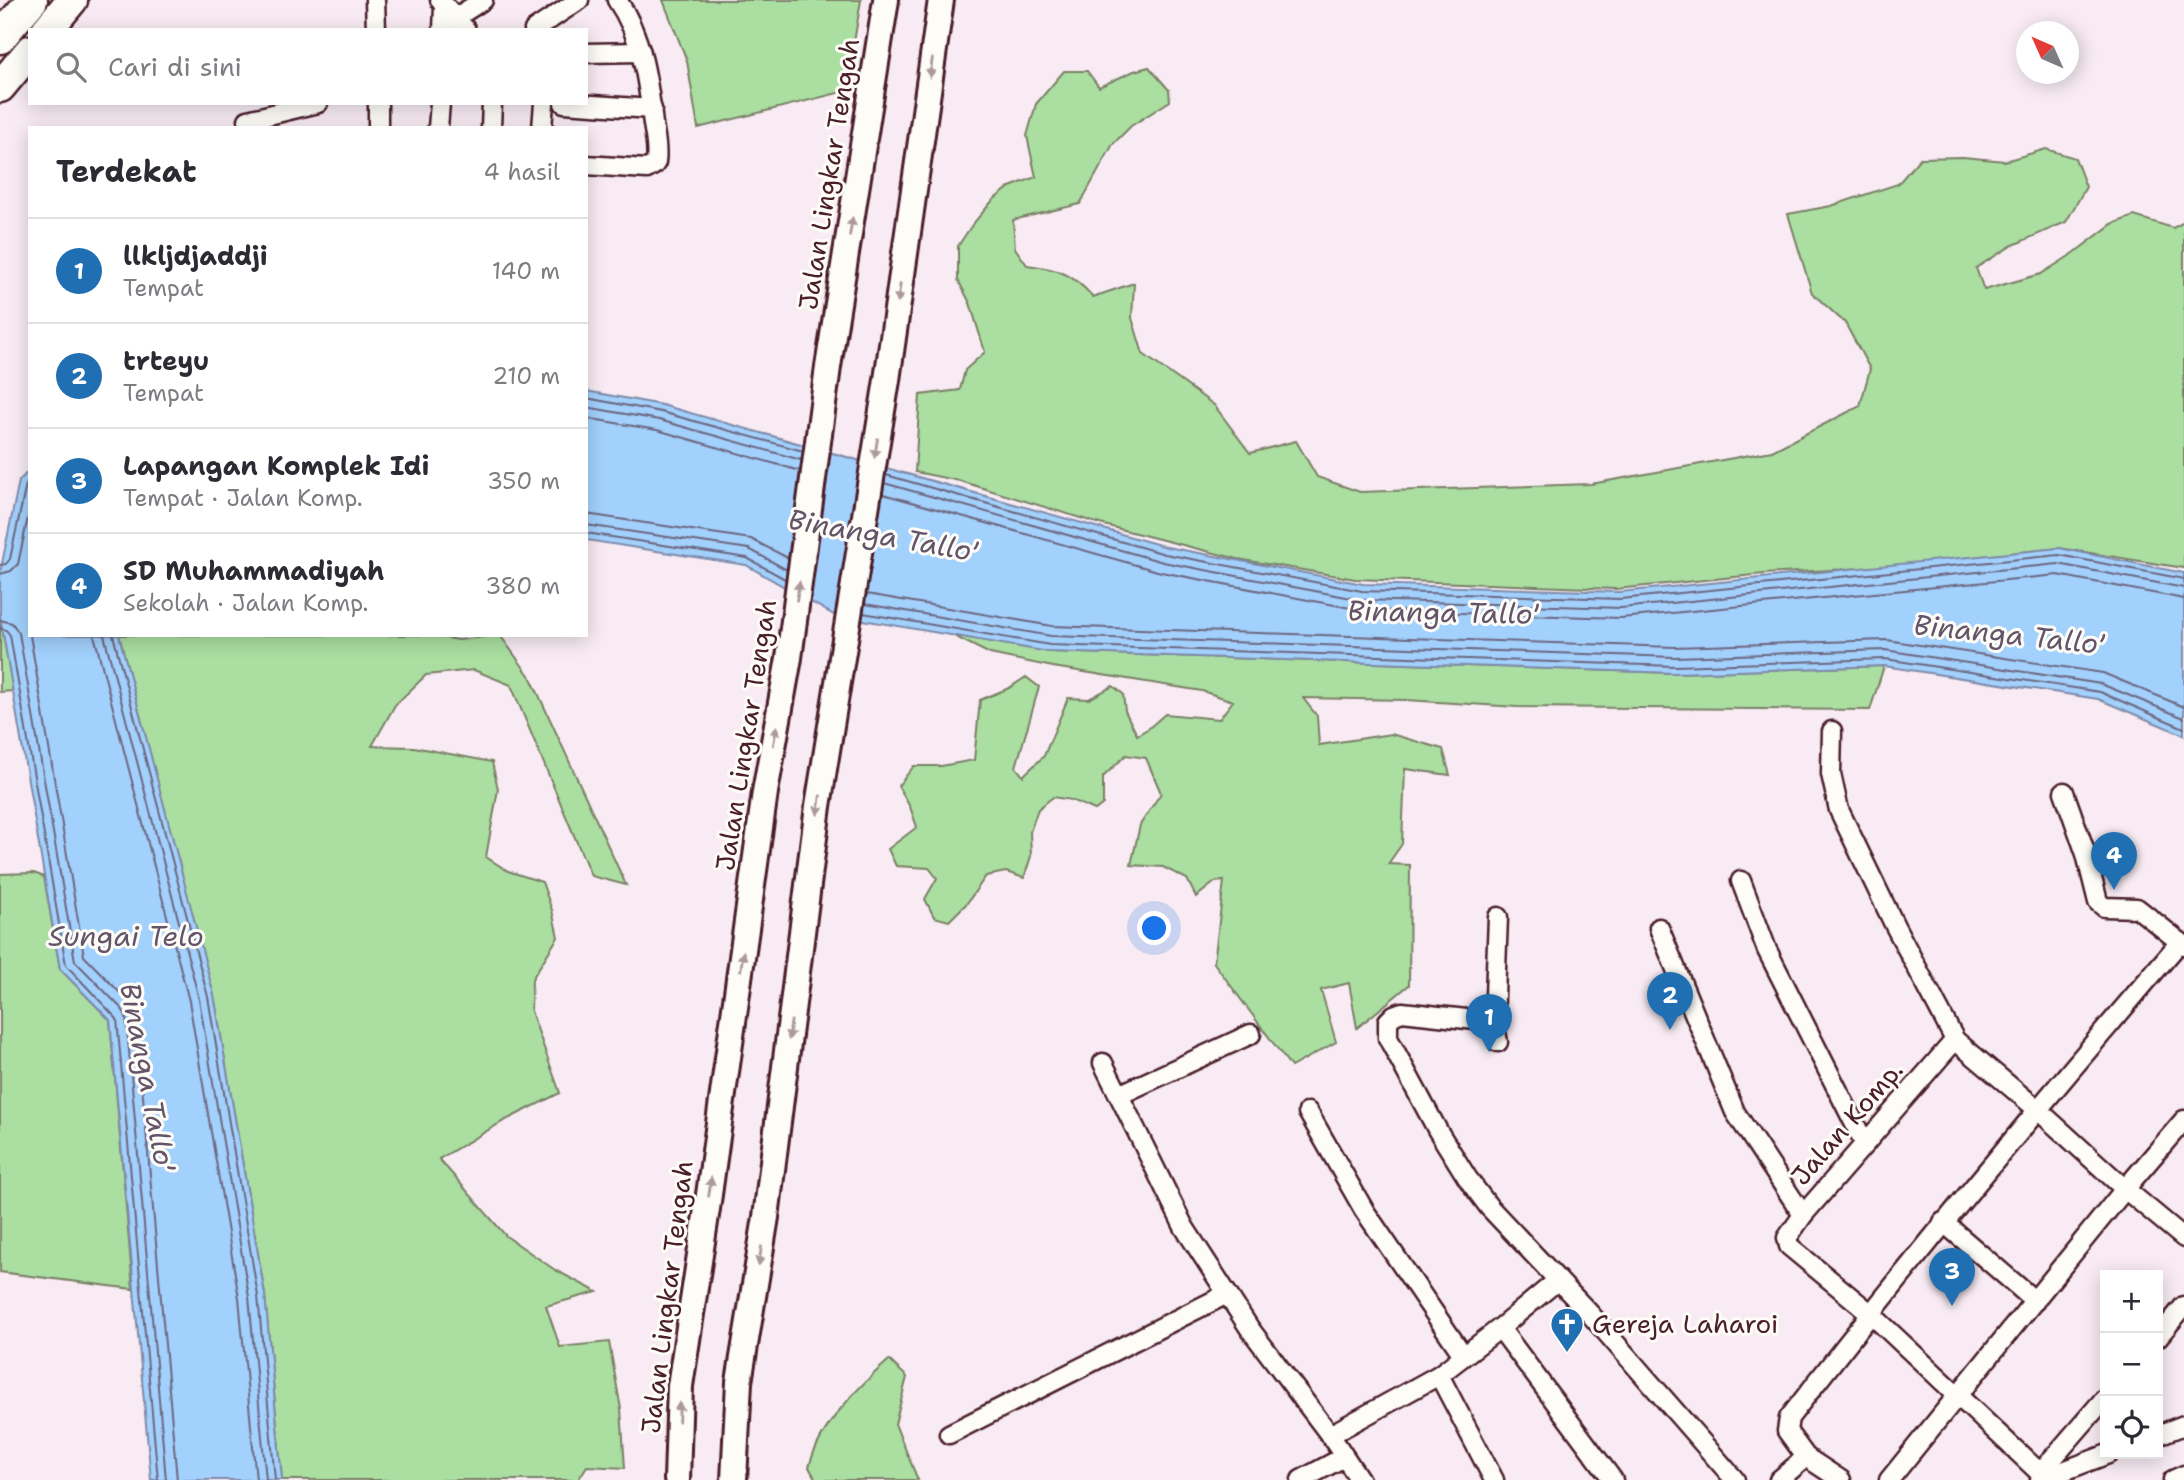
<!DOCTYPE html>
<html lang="id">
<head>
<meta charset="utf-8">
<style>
	body { margin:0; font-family:"Shantell Sans",sans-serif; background:#f7f7f7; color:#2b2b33 }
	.controls { position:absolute; right:21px; bottom:21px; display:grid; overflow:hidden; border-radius:0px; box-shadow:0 4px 18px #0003 }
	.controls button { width:63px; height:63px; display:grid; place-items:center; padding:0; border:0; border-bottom:2px solid #e1e1e2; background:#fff; color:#2b2b33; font:35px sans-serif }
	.compass { position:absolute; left:2016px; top:21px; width:63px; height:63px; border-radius:50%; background:#fff; box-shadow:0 4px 18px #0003; rotate:315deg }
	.you { position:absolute; left:1155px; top:929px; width:24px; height:24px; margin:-18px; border:5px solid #fff; border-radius:50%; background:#1a73e8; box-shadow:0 0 0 10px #1a73e833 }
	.badge { display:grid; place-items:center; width:46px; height:46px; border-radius:50%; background:#1f6fb2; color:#fff; font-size:23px; font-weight:700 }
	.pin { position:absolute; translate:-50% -58px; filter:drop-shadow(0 2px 4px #0008) }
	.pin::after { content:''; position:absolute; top:37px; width:24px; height:21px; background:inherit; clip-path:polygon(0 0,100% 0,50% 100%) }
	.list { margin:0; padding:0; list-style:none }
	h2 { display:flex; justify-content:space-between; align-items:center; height:91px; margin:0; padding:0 28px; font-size:30px }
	h2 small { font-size:23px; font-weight:400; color:#7c7c81 }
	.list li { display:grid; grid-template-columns:46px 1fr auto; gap:21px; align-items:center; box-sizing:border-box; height:105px; padding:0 28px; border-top:2px solid #e1e1e2 }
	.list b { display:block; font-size:26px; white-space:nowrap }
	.list p { margin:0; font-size:23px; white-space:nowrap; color:#7c7c81 }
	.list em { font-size:23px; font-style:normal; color:#7c7c81 }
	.icon { flex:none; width:38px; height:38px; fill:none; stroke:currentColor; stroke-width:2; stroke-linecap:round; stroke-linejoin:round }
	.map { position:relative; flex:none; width:2184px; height:1480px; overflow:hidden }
	.search { position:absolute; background:#fff; box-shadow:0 4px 18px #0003; left:28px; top:28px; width:560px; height:77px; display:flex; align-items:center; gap:18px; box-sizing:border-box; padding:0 24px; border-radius:0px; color:#7c7c81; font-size:26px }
	.panel { position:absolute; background:#fff; box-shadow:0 4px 18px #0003; left:28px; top:126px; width:560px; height:511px; border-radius:0px }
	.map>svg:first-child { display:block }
</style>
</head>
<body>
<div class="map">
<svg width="2184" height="1480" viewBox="0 0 2184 1480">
	<rect width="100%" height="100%" fill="#f8ebf3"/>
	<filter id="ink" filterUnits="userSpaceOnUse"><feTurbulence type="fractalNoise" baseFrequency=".0143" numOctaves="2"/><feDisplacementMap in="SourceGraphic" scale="14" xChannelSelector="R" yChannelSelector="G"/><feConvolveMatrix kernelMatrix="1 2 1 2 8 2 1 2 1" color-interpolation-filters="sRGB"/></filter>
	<g filter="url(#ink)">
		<!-- green -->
		<g fill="#aadfa1" stroke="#7a7f66" stroke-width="2">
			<path d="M663 0H861L846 91 698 128 687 61Z"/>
			<path d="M1149 67 1169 90 1170 101 1131 126 1113 144 1080 204 1013 220 1015 248 1027 265C1058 269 1072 273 1093 297L1134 283 1132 318 1143 354 1214 405 1250 453 1296 441 1317 477 1360 492 1591 484 1772 451 1860 406 1870 369 1845 323 1812 293 1788 214 1831 206 1898 184 1920 158 1963 157 2005 161 2046 149 2075 158 2086 187 2066 222 2011 246 1976 268 1984 290 2041 274 2074 253 2112 224 2134 216 2173 228 2184 222V568L2059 548 1878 567 1764 574 1616 589 1355 579 1238 559 1100 524 960 481 915 472 920 395 960 390 965 370 985 352 970 303 958 280V246L972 225 993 200 1010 187 1036 177 1027 136 1036 104 1064 71H1087L1099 87 1134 71Z"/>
			<path d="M0 616 13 691 0 692Z"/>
			<path d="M119 635H425L459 640 500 635 531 678 626 885 591 876 511 685 474 670 426 675 395 705 372 746 414 747 492 762 498 789 486 857 508 871 542 882 552 910 558 937 532 979 531 1011 560 1093 504 1121 439 1159 506 1236 555 1270 597 1292 546 1306 560 1347 609 1342 621 1409 625 1468 587 1466 578 1480H282L265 1295 215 1001Z"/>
			<path d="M952 635 1049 652 1675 673 1884 666 1870 710 1517 707 1406 700 1303 698 1317 716 1319 745 1391 734 1443 749 1450 775 1405 769 1402 844 1388 864 1410 865 1409 985 1357 1028 1349 983 1321 990 1336 1042 1291 1067 1214 963 1224 881 1215 882 1196 897 1187 879 1163 867 1131 865 1140 825 1161 793 1146 758 1126 755 1103 777V804L1095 810 1071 800 1053 797 1038 809 1030 832 1031 856 1024 878 1006 872 986 876 967 903 949 921 934 917 925 899 937 878 929 868 896 866 888 849 917 827 910 807 898 786 914 766H941L974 760 980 700 1009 688 1026 677 1039 687 1016 767 1023 776 1044 756 1068 698 1089 699 1113 686 1123 694 1125 711 1137 735 1149 728 1165 714 1219 719 1233 701 1202 691 1053 667 990 654Z"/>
			<path d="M34 873 44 877 60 969 110 1020 133 1289 0 1272V874Z"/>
			<path d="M889 1360 907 1377 895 1424 918 1480H816L809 1467C820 1425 857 1388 889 1360Z"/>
		</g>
		<!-- water -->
		<g fill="#a2d1fd" stroke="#7f8aa9" stroke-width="2">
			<path d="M586 391 662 405 1167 547 1363 584 1620 592 2059 548 2184 573V735L2098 699 1884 666 1675 673 1049 652 834 615 746 565 586 540Z"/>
			<path d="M30 469V635H119L214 995 265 1295 282 1480H151L110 1020 60 969 0 616V573L19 481Z"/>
		</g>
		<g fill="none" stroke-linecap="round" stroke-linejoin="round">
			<!-- shore -->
			<g stroke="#6d667f" stroke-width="2">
				<path d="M586 398 661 412 803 451"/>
				<path d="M586 407 659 420 801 460"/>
				<path d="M586 418 657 430 800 471"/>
				<path d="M886 475 1165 554 1362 591 1620 599 2059 555 2184 579"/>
				<path d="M884 483 1163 562 1362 600 1621 608 2058 564 2184 588"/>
				<path d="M883 494 1161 572 1361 610 1621 618 2058 575 2184 599"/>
				<path d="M586 514 751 539 788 558"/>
				<path d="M586 525 749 549 787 570"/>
				<path d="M586 533 747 558 785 579"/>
				<path d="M0 565 6 564 10 559 26 485 30 479"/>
				<path d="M0 574 11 571 18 564 30 508"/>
				<path d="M867 594 1052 626 1675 647 1887 640 2103 673 2184 707"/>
				<path d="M865 604 1051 636 1675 657 1885 650 2101 684 2184 718"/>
				<path d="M863 613 1050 645 1675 666 1885 659 2100 692 2184 728"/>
				<path d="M0 620 12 623 19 633 75 961 122 1009 126 1016 166 1480"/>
				<path d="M0 628 6 630 10 635 66 965 117 1019 158 1480"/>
				<path d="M30 635 84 956 129 1002 136 1017 177 1480"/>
				<path d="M94 635 189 1001 239 1298 256 1480"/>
				<path d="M104 635 199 999 249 1297 266 1480"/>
				<path d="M113 635 208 997 258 1296 275 1480"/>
			</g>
			<defs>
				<g id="minor">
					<path d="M375 0 376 30"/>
					<path d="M440 0 466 30"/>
					<path d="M455 18 483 0"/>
					<path d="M443 30 444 7"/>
					<path d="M534 30 579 0"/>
					<path d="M586 53 641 52"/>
					<path d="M564 103 652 109"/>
					<path d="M248 120 318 103"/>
					<path d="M378 128V103"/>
					<path d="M438 128 440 103"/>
					<path d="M491 128 492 103"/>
					<path d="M542 128 544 103"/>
					<path d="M586 165 647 169 654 165 656 162C658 149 655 136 653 124 648 81 642 36 617 0"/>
					<path d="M1832 731 1831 774 1839 810 1895 926 1955 1040"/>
					<path d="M2064 792 2086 854 2098 902 2104 907 2137 908 2180 942"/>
					<path d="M1741 881 1767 950 1865 1144"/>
					<path d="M1659 928 1735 1112 1803 1215"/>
					<path d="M1494 1022 1402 1012 1394 1015 1388 1021V1038L1438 1131 1468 1179 1489 1207 1591 1315 1735 1480"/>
					<path d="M1498 1042 1494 1022 1498 917"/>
					<path d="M1103 1063 1184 1227 1250 1329 1330 1435 1439 1375 1500 1328 1558 1280"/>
					<path d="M1119 1095 1251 1034"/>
					<path d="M1308 1112 1364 1210 1463 1355"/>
					<path d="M1943 1222 2035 1301"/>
					<path d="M1500 1328 1613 1480"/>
					<path d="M2158 1337 2184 1306"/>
					<path d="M1439 1375 1494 1480"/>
					<path d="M2105 1398 2040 1473 1870 1313 1789 1246 1787 1238 1803 1215 1955 1040 2037 1109 2125 1189 2184 1120"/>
					<path d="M949 1434 1227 1294"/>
					<path d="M1330 1435 1360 1480"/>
					<path d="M2158 1435 2184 1425"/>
					<path d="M1301 1480 1344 1457"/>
					<path d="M1779 1480 1806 1457"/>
					<path d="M1841 1480 1806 1457 1787 1431 1789 1418C1915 1255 2046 1098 2180 942L2184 945"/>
					<path d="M1889 1480 2125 1189 2184 1238"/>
					<path d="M2040 1480 2108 1454"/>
					<path d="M2173 1480 2184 1475"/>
				</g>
				<g id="secondary">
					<path d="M677 1480 680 1386 707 1209 765 792 789 658 828 367 886 0"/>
					<path d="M734 1480 739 1382 766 1217 818 806 887 380 941 0"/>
				</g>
				<g id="trunk">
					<path d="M47 30 72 0"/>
					<path d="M0 38 32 0"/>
					<path d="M0 87 30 51"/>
				</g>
			</defs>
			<!-- minor casing -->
			<use href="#minor" stroke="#4a1f2b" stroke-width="23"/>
			<!-- secondary casing -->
			<use href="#secondary" stroke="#4a1f2b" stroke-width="30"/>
			<!-- trunk casing -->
			<use href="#trunk" stroke="#4a1f2b" stroke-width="35"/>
			<!-- minor -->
			<use href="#minor" stroke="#fdfcf7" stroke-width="18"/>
			<!-- secondary -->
			<use href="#secondary" stroke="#fdfcf7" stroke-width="24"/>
			<!-- trunk -->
			<use href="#trunk" stroke="#fdfcf7" stroke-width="30"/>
		</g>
		<!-- one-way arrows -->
		<defs><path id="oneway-solid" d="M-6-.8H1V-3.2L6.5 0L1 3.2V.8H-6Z" transform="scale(1.75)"/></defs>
		<g fill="#ac999b">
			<use href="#oneway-solid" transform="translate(931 68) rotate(98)"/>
			<use href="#oneway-solid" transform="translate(851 227) rotate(-81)"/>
			<use href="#oneway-solid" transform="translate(899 293) rotate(98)"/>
			<use href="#oneway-solid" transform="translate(876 448) rotate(99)"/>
			<use href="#oneway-solid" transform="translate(798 591) rotate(-82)"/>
			<use href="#oneway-solid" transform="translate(775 736) rotate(-80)"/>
			<use href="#oneway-solid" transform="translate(819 805) rotate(98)"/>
			<use href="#oneway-solid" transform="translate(742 961) rotate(-82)"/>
			<use href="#oneway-solid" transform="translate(790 1030) rotate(97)"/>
			<use href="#oneway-solid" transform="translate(710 1187) rotate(-82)"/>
			<use href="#oneway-solid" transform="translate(760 1256) rotate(99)"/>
			<use href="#oneway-solid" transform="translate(679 1412) rotate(-88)"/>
		</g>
	</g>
	<!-- icons -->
	<defs>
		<symbol id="church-pin" viewBox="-11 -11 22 30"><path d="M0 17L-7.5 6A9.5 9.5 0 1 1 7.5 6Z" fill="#1f6fb2" stroke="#fdfcf7"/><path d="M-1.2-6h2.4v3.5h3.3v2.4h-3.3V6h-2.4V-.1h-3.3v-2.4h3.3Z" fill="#fff"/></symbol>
	</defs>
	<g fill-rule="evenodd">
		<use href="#church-pin" x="1548" y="1305" width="38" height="52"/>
	</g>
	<g text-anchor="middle" stroke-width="6" stroke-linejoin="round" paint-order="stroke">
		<!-- street labels -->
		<g font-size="26" fill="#4a1f2b" stroke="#fdfcf7">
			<text transform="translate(829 174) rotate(-81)" y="9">Jalan Lingkar Tengah</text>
			<text transform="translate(746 735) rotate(-81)" y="9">Jalan Lingkar Tengah</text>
			<text transform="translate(1847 1123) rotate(-49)" y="9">Jalan Komp.</text>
			<text transform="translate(667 1297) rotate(-83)" y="9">Jalan Lingkar Tengah</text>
		</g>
		<!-- poi labels -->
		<g font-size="26" fill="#4a1f2b" stroke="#fdfcf7" text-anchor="start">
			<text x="1592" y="1333">Gereja Laharoi</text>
		</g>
		<!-- water labels -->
		<g font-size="28" font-style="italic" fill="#64546a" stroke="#fdfcf7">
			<text transform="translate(883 535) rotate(10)" y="10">Binanga Tallo'</text>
			<text transform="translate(1443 612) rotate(1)" y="10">Binanga Tallo'</text>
			<text transform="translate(2009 634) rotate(6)" y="10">Binanga Tallo'</text>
			<text x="126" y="946">Sungai Telo</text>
			<text transform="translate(148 1077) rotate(79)" y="10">Binanga Tallo'</text>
		</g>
	</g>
</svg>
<div class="controls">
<button>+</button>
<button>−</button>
<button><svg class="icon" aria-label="locate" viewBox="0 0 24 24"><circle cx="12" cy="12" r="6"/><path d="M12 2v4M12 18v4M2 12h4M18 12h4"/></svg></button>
</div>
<svg class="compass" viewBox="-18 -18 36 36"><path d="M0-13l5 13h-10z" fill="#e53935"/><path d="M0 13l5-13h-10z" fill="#7c7c81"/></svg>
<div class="you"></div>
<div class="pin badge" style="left:1489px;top:1052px">1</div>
<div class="pin badge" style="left:1670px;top:1030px">2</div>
<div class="pin badge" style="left:1952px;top:1306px">3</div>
<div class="pin badge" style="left:2114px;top:890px">4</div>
<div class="search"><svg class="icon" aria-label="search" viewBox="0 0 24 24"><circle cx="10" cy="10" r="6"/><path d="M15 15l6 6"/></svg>Cari di sini</div>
<section class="panel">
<h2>Terdekat<small>4 hasil</small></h2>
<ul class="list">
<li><span class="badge">1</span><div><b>llkljdjaddji</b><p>Tempat</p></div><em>140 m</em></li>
<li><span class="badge">2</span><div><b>trteyu</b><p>Tempat</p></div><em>210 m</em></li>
<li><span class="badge">3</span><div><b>Lapangan Komplek Idi</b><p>Tempat · Jalan Komp.</p></div><em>350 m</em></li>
<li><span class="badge">4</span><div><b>SD Muhammadiyah</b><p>Sekolah · Jalan Komp.</p></div><em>380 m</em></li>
</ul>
</section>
</div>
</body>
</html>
